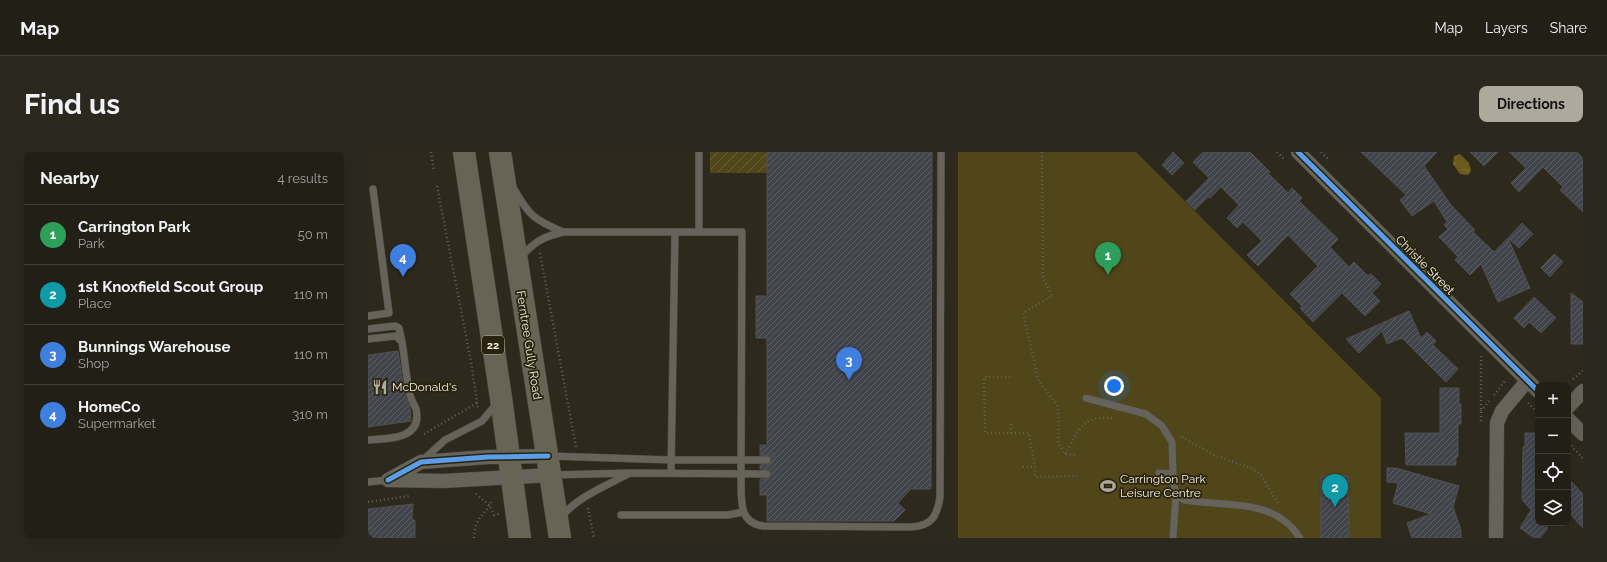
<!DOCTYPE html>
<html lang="en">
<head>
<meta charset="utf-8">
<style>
	body { margin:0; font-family:Raleway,sans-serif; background:#2a281f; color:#f1f3f6 }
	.controls { position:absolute; right:12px; bottom:12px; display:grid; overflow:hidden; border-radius:8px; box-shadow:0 4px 16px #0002 }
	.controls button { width:36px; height:36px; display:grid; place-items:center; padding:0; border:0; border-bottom:1px solid #3f3e35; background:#222016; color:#f1f3f6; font:20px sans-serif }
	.you { position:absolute; left:746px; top:234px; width:14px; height:14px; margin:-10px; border:3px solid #fff; border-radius:50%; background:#1a73e8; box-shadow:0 0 0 6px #1a73e833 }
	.badge { display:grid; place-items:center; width:26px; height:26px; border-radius:50%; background:#ada99c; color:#fff; font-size:13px; font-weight:700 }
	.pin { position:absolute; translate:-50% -33px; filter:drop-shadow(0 1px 2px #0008) }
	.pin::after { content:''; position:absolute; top:21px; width:14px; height:12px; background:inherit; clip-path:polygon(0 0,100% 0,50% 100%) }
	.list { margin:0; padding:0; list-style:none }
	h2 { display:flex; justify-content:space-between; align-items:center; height:52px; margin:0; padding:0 16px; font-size:17px }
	h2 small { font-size:13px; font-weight:400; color:#a2a3a1 }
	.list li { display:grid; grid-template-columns:26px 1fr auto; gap:12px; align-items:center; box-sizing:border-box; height:60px; padding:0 16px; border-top:1px solid #3f3e35 }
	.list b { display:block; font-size:15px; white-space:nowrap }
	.list p { margin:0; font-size:13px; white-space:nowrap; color:#a2a3a1 }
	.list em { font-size:13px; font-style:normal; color:#a2a3a1 }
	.icon { flex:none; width:22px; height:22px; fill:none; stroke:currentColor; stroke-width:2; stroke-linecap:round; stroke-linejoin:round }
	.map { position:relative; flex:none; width:1215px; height:386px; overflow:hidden; border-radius:8px }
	header { display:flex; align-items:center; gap:24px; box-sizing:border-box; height:56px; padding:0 20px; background:#222016; border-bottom:1px solid #3f3e35 }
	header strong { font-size:19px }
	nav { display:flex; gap:22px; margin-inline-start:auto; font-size:14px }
	.intro { display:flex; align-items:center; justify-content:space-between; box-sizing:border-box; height:96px; padding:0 24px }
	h1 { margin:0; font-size:28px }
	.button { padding:10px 18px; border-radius:8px; background:#ada99c; color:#111; font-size:14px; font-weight:700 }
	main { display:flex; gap:24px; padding:0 24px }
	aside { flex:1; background:#222016; border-radius:8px; box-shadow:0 4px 16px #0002 }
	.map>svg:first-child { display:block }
</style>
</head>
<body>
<header>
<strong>Map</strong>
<nav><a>Map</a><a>Layers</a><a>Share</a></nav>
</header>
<div class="intro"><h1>Find us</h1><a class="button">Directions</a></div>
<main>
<aside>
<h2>Nearby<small>4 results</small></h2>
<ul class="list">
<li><span class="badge" style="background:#2e9e5b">1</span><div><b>Carrington Park</b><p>Park</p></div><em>50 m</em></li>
<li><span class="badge" style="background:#0f9aa8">2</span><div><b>1st Knoxfield Scout Group</b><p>Place</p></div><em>110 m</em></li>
<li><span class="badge" style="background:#3f7fe0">3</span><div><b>Bunnings Warehouse</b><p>Shop</p></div><em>110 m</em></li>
<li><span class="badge" style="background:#3f7fe0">4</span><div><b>HomeCo</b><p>Supermarket</p></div><em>310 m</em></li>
</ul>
</aside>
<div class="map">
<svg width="1215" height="386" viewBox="0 0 1215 386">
	<defs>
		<pattern id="garden-furrows" width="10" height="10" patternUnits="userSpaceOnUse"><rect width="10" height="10" fill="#51461a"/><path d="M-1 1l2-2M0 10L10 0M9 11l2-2" fill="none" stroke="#6a613b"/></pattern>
		<pattern id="water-ripples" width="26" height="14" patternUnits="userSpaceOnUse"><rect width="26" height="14" fill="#6a5a1e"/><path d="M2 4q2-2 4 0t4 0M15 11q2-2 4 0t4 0" fill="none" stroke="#80723e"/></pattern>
		<pattern id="building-hatch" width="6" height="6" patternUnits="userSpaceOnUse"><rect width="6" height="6" fill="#42444b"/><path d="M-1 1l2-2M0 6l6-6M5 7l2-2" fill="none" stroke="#5e5f65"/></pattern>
	</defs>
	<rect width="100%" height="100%" fill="#2d2a1d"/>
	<!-- park -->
	<path fill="#51461a" d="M590 0H768L1013 246V386H590Z"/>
	<!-- garden -->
	<rect fill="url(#garden-furrows)" x="342" y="0" width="57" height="21"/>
	<!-- water -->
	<path fill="url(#water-ripples)" d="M1092 2 1101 11 1103 19 1100 23 1092 22 1085 12 1086 4Z"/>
	<!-- building -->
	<g fill="url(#building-hatch)" stroke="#50504e">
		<path d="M399 0H564L563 337H543L530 351 537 358 526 369H399V343H392V327L401 326 404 322 401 318 392 317V313L401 312 404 308 401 304 392 303V293H399V186H388V144H399Z"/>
		<path d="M805 0 816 11 804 23 794 13Z"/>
		<path d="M835 0H882L902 20 900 21 920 41 924 36 934 46 931 49 970 87 962 95 981 115 986 110 1000 124 1003 122 1013 132 1004 141 1012 149 997 164 974 141 945 170 932 156 934 154 922 142 950 114 920 83 890 114 879 103 894 89 875 70 869 76 859 66 871 53 853 35 842 46 840 45 827 58 818 49 841 26 825 10Z"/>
		<path d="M993 0H1069L1056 14 1083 53 1107 78 1105 80 1126 100 1140 86 1162 136 1130 150 1113 112 1102 123 1087 108 1090 105 1071 85 1080 77 1076 73 1079 70 1066 49 1044 64 1032 48 1038 43Z"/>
		<path d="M1102 0H1130L1116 14Z"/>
		<path d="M1141 0H1209L1215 6V60L1192 38 1195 35 1175 15 1151 40 1143 31 1158 16Z"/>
		<path d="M1154 71 1165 82 1151 96 1140 86Z"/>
		<path d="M1186 102 1195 110 1182 125 1173 116Z"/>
		<path d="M1203 141 1215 150V192H1203Z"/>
		<path d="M1166 145 1188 166 1173 181 1161 170 1156 176 1146 166Z"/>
		<path d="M1041 159 1053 186 1059 180 1068 189 1065 193 1090 217 1078 230 1034 186 1019 192 1014 179 991 201 978 187Z"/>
		<path d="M30 199 37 244 42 255 43 269 0 275V203Z"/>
		<path d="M1072 236H1091V252H1093V272H1090V305H1088V313H1038L1037 281H1072Z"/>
		<path d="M1157 281H1170V371H1173L1180 376 1172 386H1166L1152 376 1163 358 1154 348 1155 295H1157Z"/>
		<path d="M1019 316H1028L1091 334 1085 355 1093 378V386H1044L1039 371 1063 362 1025 351 1030 331 1019 330Z"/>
		<path d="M953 324H980L981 386H953Z"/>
		<path d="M1200 326 1215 342V376L1200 360Z"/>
		<path d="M45 352 44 368H47V386H0V357Z"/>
	</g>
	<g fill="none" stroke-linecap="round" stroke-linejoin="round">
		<defs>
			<g id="lane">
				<path d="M331 0V80"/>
				<path d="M146 37C161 64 167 68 195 80"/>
				<path d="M153 105C167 89 175 85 195 80H374L373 321C374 344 368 372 397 374L543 375C564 374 569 364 572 345L573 0"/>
				<path d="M0 164 21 161 5 37"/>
				<path d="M0 177 27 174 31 176 34 190"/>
				<path d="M0 187 28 184 34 190C37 208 38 225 42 243 43 248 46 252 48 257 55 287 21 287 0 288"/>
				<path d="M718 246 778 262 794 274 804 290 805 322"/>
				<path d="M182 304 303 308H399"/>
				<path d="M55 308 77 288 114 269 130 250"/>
				<path d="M303 321 307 80"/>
				<path d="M791 321 805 322C806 333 805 342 816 348 856 355 907 345 932 386"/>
				<path d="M185 323 262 321 399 322"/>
				<path d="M0 330 20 328"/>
				<path d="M253 363H360L375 360"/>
				<path d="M193 365C211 344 236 335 260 322"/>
				<path d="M805 386 808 342"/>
			</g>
			<g id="street">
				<path d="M930 0 1170 239"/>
				<path d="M1200 255 1215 239"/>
				<path d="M1200 267 1215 282"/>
				<path d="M20 328 53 310 120 305 180 304"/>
				<path d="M21 328 75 329 183 323"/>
				<path d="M1128 386 1129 271 1134 259 1159 229"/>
			</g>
			<g id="primary">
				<path d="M96 0 133 246 152 386"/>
				<path d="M132 0 192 386"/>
			</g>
		</defs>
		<!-- lane casing -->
		<use href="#lane" stroke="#49463c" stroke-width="8"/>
		<!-- street casing -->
		<use href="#street" stroke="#49463c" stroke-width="15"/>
		<!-- primary casing -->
		<use href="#primary" stroke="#49463c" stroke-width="23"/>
		<!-- path -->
		<g stroke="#636058" stroke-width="2.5" stroke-dasharray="1 3" stroke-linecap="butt">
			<path d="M63 0 66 19"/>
			<path d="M674 0 675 125 684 144 655 161 671 230 689 252 691 271 690 291 697 302 707 303"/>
			<path d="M909 0 917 8"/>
			<path d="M953 0 961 8"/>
			<path d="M69 34 103 210 110 257"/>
			<path d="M172 101 208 295"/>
			<path d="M642 225H616L617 281H661L667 315V325L709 324"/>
			<path d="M1205 227 1215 219"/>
			<path d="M1126 243 1138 228"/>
			<path d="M1160 251 1170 261"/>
			<path d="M1113 259 1121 249"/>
			<path d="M1113 269V204"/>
			<path d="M643 281V272"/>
			<path d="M56 282 109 251"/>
			<path d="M814 285 846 303 885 317 893 323 910 351"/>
			<path d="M1200 291 1215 306"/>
			<path d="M697 302C712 278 714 261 747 267"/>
			<path d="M655 315H667"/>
			<path d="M108 342 122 354 126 363 131 362"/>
			<path d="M0 350 42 344"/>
			<path d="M220 356 226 386"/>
			<path d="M106 386C107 362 118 365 124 347"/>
		</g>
		<!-- lane -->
		<use href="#lane" stroke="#66635a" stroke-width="7"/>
		<!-- street -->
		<use href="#street" stroke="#66635a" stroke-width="14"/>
		<!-- primary -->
		<use href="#primary" stroke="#676355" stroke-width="22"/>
		<defs>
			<g id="cycleway">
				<path d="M930 0 1170 239"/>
				<path d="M20 328 53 310 120 305 180 304"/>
			</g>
		</defs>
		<!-- cycleway casing -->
		<use href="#cycleway" stroke="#29230d" stroke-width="8"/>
		<!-- cycleway -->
		<use href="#cycleway" stroke="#5a9eea" stroke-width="5"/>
	</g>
	<!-- icons -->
	<defs>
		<symbol id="restaurant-bare" viewBox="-9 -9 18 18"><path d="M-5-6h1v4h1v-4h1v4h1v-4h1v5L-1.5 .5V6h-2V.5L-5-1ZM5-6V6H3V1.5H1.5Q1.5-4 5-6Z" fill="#ada99c" stroke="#29230d" stroke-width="2.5" paint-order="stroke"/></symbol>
		<symbol id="stadium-bare" viewBox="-9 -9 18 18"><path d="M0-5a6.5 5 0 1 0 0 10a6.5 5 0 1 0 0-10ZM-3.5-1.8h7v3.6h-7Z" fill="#ada99c" stroke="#29230d" stroke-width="2.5" paint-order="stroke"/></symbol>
	</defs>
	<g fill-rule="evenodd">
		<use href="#restaurant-bare" x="1" y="224" width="22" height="22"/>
		<use href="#stadium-bare" x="729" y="323" width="22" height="22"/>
	</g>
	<g text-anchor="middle" stroke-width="3.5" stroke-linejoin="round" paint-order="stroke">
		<!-- shield labels -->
		<rect fill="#29230d" stroke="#b6b1a1" stroke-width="1" x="114" y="184" width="22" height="18" rx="3"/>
		<g font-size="11" font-weight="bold" fill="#f2eee1">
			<text x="125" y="197">22</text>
		</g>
		<!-- street labels -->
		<g font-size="12" fill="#f2eee1" stroke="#29230d">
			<text transform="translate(1057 113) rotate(45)" y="4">Christie Street</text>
			<text transform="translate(161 193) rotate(81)" y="4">Ferntree Gully Road</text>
		</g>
		<!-- poi labels -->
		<g font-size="12" fill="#f2eee1" stroke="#29230d" text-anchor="start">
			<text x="24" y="239">McDonald's</text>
			<text x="752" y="331">Carrington Park<tspan x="752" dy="14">Leisure Centre</tspan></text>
		</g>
	</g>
</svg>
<div class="controls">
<button>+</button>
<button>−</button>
<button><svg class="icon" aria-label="locate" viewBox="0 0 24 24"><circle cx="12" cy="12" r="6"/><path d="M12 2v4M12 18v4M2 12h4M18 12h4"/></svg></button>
<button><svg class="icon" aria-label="layers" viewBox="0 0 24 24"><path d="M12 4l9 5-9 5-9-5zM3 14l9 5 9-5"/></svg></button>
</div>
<div class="you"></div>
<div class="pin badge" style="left:740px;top:123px;background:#2e9e5b">1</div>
<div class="pin badge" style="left:967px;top:355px;background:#0f9aa8">2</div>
<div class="pin badge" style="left:481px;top:228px;background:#3f7fe0">3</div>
<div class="pin badge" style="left:35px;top:125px;background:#3f7fe0">4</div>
</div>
</main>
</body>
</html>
